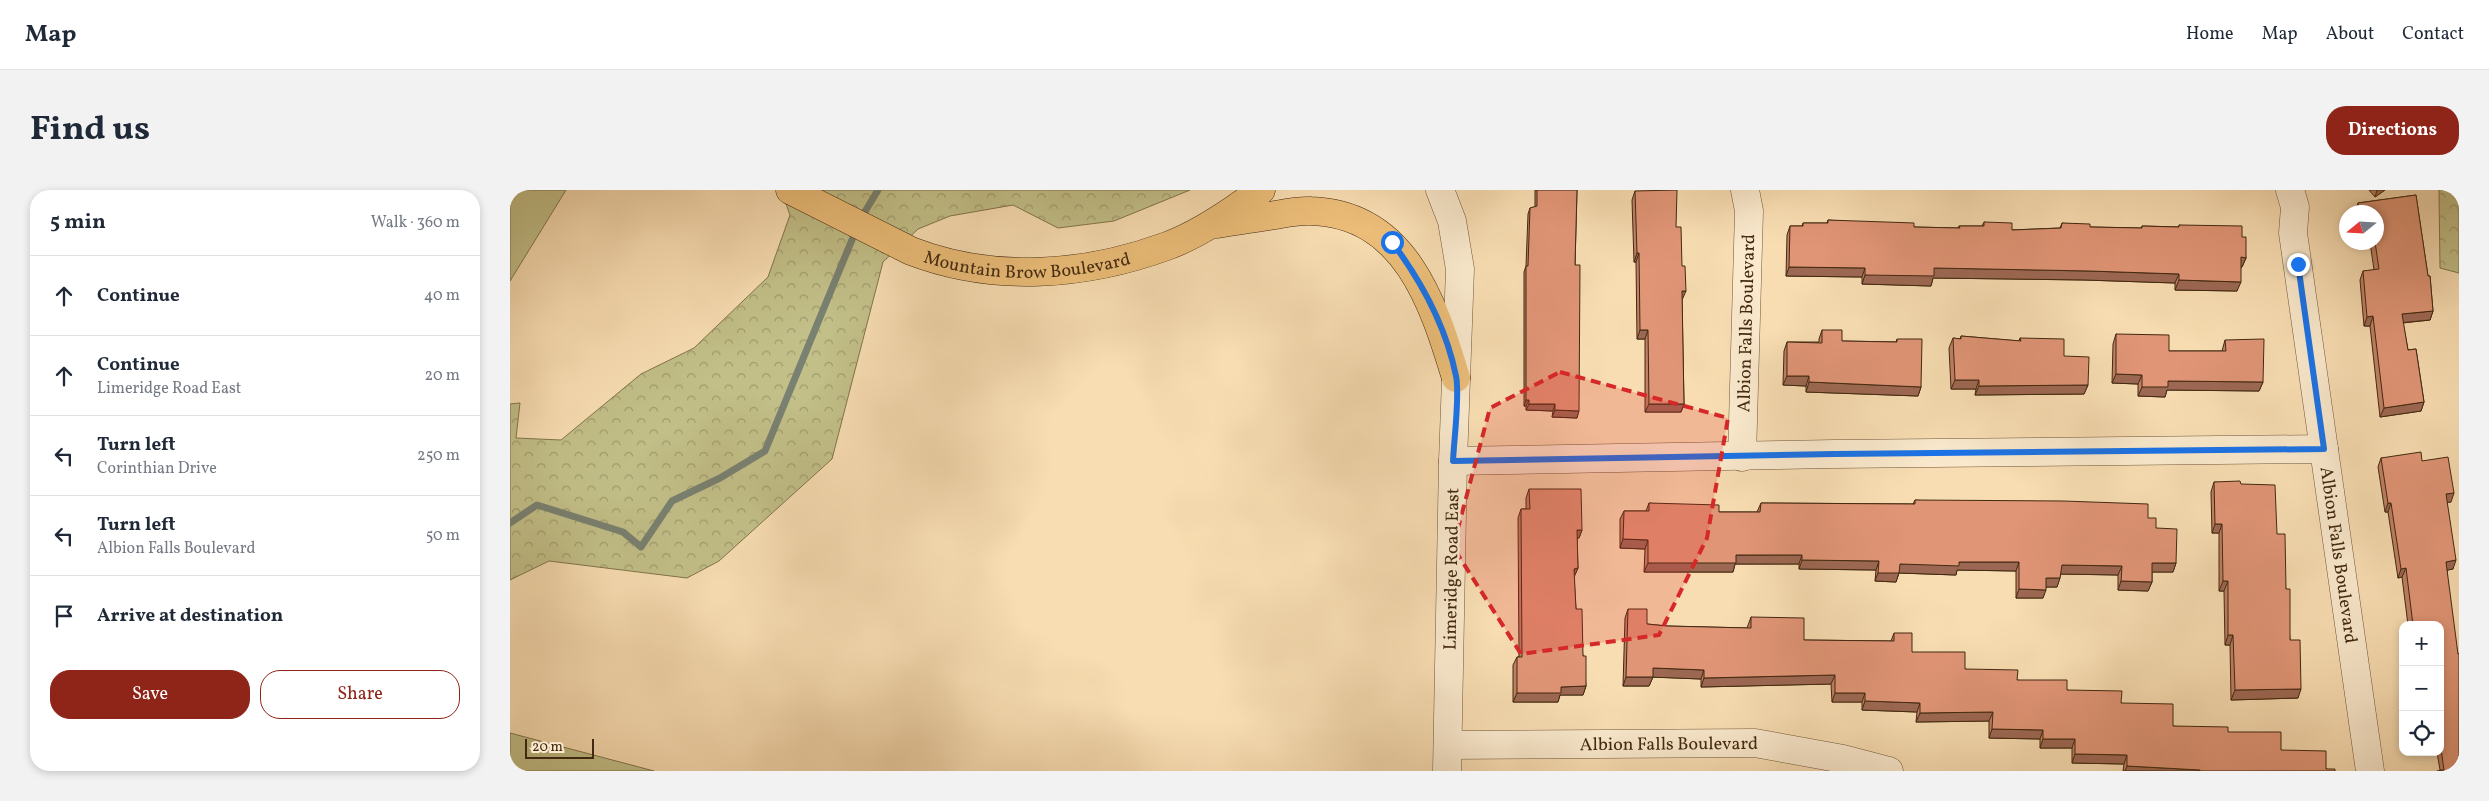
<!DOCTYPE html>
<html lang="en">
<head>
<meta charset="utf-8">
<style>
	body { margin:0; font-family:Vollkorn,serif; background:#f2f2f3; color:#1f2937 }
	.controls { position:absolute; right:15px; bottom:15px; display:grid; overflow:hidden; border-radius:10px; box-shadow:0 2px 8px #0003 }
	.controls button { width:45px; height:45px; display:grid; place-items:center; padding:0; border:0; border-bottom:1px solid #e0e1e3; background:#fff; color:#1f2937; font:25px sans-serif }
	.compass { position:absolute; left:1829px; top:15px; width:45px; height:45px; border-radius:50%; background:#fff; box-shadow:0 2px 8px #0003; rotate:252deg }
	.scale { position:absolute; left:15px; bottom:12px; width:69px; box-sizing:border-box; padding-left:5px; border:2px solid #422911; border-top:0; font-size:14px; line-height:18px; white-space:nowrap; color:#422911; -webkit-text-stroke:4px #fae9cd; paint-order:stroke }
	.stop { position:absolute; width:15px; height:15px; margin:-11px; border:4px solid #1a73e8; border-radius:50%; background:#fff }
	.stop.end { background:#1a73e8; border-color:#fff; box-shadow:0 1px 5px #0008 }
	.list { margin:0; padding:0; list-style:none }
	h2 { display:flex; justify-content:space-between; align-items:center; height:65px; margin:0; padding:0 20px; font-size:21px }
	h2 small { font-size:16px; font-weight:400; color:#747a83 }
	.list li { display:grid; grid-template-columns:32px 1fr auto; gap:15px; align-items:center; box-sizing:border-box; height:80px; padding:0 20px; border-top:1px solid #e0e1e3 }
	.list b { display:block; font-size:19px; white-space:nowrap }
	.list p { margin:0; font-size:16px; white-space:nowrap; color:#747a83 }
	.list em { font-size:16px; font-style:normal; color:#747a83 }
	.actions { display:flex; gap:10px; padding:15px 20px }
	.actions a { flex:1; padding:11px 0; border:1px solid #8f2418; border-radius:20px; text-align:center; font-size:18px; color:#8f2418 }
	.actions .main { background:#8f2418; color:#fff }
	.icon { flex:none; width:28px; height:28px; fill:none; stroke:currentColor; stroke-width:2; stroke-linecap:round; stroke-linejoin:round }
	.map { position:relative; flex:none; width:1949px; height:581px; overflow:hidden; border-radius:20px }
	header { display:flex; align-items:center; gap:30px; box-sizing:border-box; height:70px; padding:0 25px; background:#fff; border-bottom:1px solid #e0e1e3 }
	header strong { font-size:24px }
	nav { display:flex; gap:28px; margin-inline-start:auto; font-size:18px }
	.intro { display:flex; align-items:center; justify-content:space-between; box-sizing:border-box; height:120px; padding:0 30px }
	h1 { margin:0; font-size:35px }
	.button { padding:12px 22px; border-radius:20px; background:#8f2418; color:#fff; font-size:18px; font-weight:700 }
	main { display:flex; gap:30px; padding:0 30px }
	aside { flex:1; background:#fff; border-radius:20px; box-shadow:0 2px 8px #0003 }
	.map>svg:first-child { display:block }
</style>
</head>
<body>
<header>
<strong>Map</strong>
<nav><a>Home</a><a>Map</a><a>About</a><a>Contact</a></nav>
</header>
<div class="intro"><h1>Find us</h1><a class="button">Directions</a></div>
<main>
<aside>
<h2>5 min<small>Walk · 360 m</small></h2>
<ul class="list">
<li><svg class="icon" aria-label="ahead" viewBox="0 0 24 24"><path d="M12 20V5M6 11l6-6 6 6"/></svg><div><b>Continue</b></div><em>40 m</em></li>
<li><svg class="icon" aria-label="ahead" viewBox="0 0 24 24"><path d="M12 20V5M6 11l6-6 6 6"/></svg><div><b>Continue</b><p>Limeridge Road East</p></div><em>20 m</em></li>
<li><svg class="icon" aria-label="left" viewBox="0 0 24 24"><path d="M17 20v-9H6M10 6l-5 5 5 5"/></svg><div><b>Turn left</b><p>Corinthian Drive</p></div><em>250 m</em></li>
<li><svg class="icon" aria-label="left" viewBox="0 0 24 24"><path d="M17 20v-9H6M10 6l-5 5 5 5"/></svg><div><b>Turn left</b><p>Albion Falls Boulevard</p></div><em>50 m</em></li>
<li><svg class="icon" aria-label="arrive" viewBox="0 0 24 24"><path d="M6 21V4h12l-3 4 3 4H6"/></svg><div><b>Arrive at destination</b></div></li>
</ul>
<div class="actions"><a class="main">Save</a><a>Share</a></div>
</aside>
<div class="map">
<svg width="1949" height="581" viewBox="0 0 1949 581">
	<defs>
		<pattern id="forest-crowns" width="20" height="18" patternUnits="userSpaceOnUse" patternTransform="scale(1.25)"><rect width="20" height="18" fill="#c2bf88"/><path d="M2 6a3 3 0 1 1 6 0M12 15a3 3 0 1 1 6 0" fill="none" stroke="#9f9b6e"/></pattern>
	</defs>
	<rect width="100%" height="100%" fill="#f8ddb2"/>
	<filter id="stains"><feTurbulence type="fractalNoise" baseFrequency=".004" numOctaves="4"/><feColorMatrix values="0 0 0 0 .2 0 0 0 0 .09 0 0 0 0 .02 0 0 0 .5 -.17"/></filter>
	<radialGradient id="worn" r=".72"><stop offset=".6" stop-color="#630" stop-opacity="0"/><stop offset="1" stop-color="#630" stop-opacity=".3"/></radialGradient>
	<!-- forest -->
	<g fill="url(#forest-crowns)" stroke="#82744c">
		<path d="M271 0H680L604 31 548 38 503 15 440 26 408 39 373 72 322 269 209 371 177 388 39 371 0 390V214L10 213 6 248 51 250 131 184 184 158 258 87 280 25Z"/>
		<path d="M1929 0H1949V83L1930 78Z"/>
	</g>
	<!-- green -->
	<g fill="#c2bf88" stroke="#82744c">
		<path d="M0 0H56L0 91Z"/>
		<path d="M0 543 144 581H0Z"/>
	</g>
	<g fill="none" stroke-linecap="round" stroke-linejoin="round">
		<!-- stream -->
		<g stroke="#798171" stroke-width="7">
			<path d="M350 30 368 0"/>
			<path d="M0 333 27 315 113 342 131 357 162 311 210 288 255 261 346 40"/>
		</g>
		<defs>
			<g id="minor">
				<path d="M930 0 942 31 950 79 943 271 937 581"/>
				<path id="s1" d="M1780 0 1785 17 1783 43 1860 581"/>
				<path id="s2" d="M1232 267 1239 21 1235 0"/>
				<path d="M943 271 1324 264 1814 259"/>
				<path id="s3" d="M938 555 1245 553 1333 569 1379 581"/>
			</g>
			<g id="major">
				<path id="s4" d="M280 0 401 61C484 93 575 86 657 56 690 44 723 21 751 0"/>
				<path d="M707 34C724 31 742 29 759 26 773 24 787 20 801 21 895 24 923 112 946 188"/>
			</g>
		</defs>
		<!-- minor casing -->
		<use href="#minor" stroke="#705639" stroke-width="29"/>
		<!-- major casing -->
		<use href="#major" stroke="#422911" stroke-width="29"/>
		<!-- minor -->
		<use href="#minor" stroke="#fae9cd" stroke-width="28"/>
		<!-- major -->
		<use href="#major" stroke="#ecbe79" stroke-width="28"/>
	</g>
	<!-- wall -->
	<g fill="#c18065" stroke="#422911">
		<path d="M1025 0H1067L1065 75 1067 228 1042 227 1043 221 1016 220V216H1014V82L1016 76 1018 24 1020 18 1025 17Z"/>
		<path d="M1859 0H1875L1865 7Z"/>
		<path d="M1125 1 1166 37 1172 110 1174 214 1171 222H1135V149H1127L1126 72H1124L1122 10Z"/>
		<path d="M1906 5 1918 86H1920L1923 121 1920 130 1893 133 1898 160 1906 159 1914 212 1911 221 1870 227 1860 136H1854L1850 90 1853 81 1864 80 1860 52H1866V22H1845L1848 13Z"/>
		<path d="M1318 30 1404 37 1448 38 1449 36H1472L1474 32 1502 40 1550 38 1552 33 1580 37 1631 38 1632 36 1669 37V35L1732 47 1736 68 1732 77H1731L1727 101 1665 100V93L1575 90 1423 88 1421 96 1352 94V87L1276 86 1277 45 1280 36H1292L1293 33H1317Z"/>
		<path d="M1312 140 1332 151 1386 152 1387 149 1411 197 1408 206 1296 202V196L1273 195 1274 161 1277 152H1309V149Z"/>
		<path d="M1606 144 1659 161H1712L1715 150 1753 192 1749 201 1657 200 1655 207 1628 206V194L1602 193 1603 154Z"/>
		<path d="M1451 146 1509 151 1510 148 1554 166 1578 195 1574 204 1465 205 1466 199H1441L1439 158 1443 148 1450 149Z"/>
		<path d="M1871 268 1912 271 1941 312H1937L1943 379 1937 380 1949 581 1930 580 1927 562H1930V435H1898L1892 387 1888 388 1878 322H1875L1868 277Z"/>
		<path d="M1704 292 1731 294 1767 344 1776 399 1780 450 1788 508 1721 510 1720 455H1715L1714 401H1709V343H1702L1701 302Z"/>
		<path d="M1019 299 1072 340 1069 348H1067L1068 378 1064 387 1066 419 1073 466 1076 496 1073 505H1050L1048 512H1003V475L1007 467H1009L1008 328 1011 319H1016V308Z"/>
		<path d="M1405 310 1638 328 1646 338 1666 373 1663 382H1642V392L1638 401 1608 400V385L1551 384 1547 397H1536L1533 408H1506V381L1447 380 1446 385 1389 383 1386 392 1365 391 1366 380 1289 379V374H1225L1223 382H1134L1135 359 1110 358V329L1114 321H1136L1139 313 1209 322H1247L1251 313 1403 314Z"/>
		<path d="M1118 419 1137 434 1157 436 1237 438 1241 427 1294 450 1381 451 1384 443 1402 462 1455 479 1507 490 1557 500 1611 513 1663 536 1718 542 1771 560 1816 579 1825 581H1613L1614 574 1562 573V558H1530V549L1479 548V531L1406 532 1407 522 1352 520V512H1322L1321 494 1191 497V489L1143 487 1139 496H1113L1115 428Z"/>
	</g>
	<!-- shaded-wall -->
	<g fill="#9d6853" stroke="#422911">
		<path d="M1867 0H1875L1865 7Z"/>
		<path d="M1127 63H1129L1126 72H1124Z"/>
		<path d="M1731 67 1736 68 1732 77H1728Z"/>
		<path d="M1279 77 1355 78 1352 87 1276 86Z"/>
		<path d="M1424 78 1579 81 1669 84 1665 93 1575 90 1423 88 1421 96 1352 94 1355 85Z"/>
		<path d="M1669 90 1731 92 1727 101 1665 100Z"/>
		<path d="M1172 101H1176L1172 110H1169Z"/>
		<path d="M1923 121 1920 130 1888 133 1892 124Z"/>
		<path d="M1863 126 1860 136H1854L1857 127Z"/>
		<path d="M1130 140H1138L1135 149H1127Z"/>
		<path d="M1606 184 1632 185 1628 194 1602 193Z"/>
		<path d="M1277 186H1299L1296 196 1273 195Z"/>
		<path d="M1445 190H1469L1466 199H1441Z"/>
		<path d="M1658 191 1753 192 1749 201 1657 200 1655 207 1628 206 1632 197Z"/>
		<path d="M1299 192 1411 197 1408 206 1296 202Z"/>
		<path d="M1578 195 1574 204 1465 205 1469 196Z"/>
		<path d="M1016 210H1019L1016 216H1014Z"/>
		<path d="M1914 212 1911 221 1870 227 1874 218Z"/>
		<path d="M1019 214H1045L1043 221 1016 220Z"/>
		<path d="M1139 214H1174L1171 222H1135Z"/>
		<path d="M1045 220 1069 221 1067 228 1042 227Z"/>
		<path d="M1944 303 1941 312 1933 313 1936 304Z"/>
		<path d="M1878 313H1881L1878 322H1875Z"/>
		<path d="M1705 334H1712L1709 343H1702Z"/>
		<path d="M1067 340H1072L1069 348H1064Z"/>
		<path d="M1113 349 1138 350 1135 359 1110 358Z"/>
		<path d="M1226 365H1292L1289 374H1225L1223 382H1134L1138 373Z"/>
		<path d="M1292 370 1369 371 1366 380 1289 379Z"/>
		<path d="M1946 370 1943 379 1933 381 1936 372Z"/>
		<path d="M1449 372H1509L1506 381 1447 380 1446 385 1389 383 1386 392 1365 391 1368 383 1390 374Z"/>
		<path d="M1642 373H1666L1663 382H1639Z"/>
		<path d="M1552 375 1612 376 1608 385 1549 384Z"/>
		<path d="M1068 378 1064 387V379Z"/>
		<path d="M1896 378 1892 387 1888 388 1891 379Z"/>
		<path d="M1536 388H1550L1547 397H1533Z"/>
		<path d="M1611 391 1642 392 1638 401 1608 400Z"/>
		<path d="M1713 391H1718L1714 401H1709Z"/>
		<path d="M1509 399 1536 400 1533 408H1506Z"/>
		<path d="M1718 445H1723L1720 455H1715Z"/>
		<path d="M1143 478 1194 480 1191 489 1139 487Z"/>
		<path d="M1325 485 1321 494 1191 497 1194 488Z"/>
		<path d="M1116 487H1143L1139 496H1113Z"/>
		<path d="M1076 496 1073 505H1050L1048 512H1003L1007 503 1051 497Z"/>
		<path d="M1791 499 1788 508 1721 510 1725 500Z"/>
		<path d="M1325 503H1355L1352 512H1322Z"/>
		<path d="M1355 511 1410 513 1407 522 1352 520Z"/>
		<path d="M1483 522 1479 531 1406 532 1410 523Z"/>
		<path d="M1482 539 1533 540 1530 549 1479 548Z"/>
		<path d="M1533 549H1565L1562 558H1530Z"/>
		<path d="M1565 564 1617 565 1614 574 1562 573Z"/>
		<path d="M1617 576 1690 580 1689 581H1615Z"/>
	</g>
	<!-- building -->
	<g fill="#e09576" stroke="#422911">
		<path d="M1027 0H1067L1065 75H1070L1069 221 1045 220V214H1019V210H1016V76H1018L1020 18 1027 16Z"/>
		<path d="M1167 0 1166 37H1171L1172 76H1175L1176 101H1172L1174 214H1139L1138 140H1130L1129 63H1127L1125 1Z"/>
		<path d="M1906 5 1918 86H1920L1923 121 1892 124 1898 160 1906 159 1914 212 1874 218 1863 126 1857 127 1853 81 1869 79 1865 52H1866V22H1849L1848 13Z"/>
		<path d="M1318 30 1404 33V37L1450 38 1449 36H1474V32L1502 33V40L1551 38 1552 33 1580 34V37L1632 38V36L1669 37V35L1732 36V47H1736V68L1731 67V92L1669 90V84L1579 81 1424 78V86L1355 85V78L1279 77 1280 36H1293V33H1318Z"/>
		<path d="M1312 140H1332V151L1387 152V149H1412L1411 197 1299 192V186H1277V152L1312 153Z"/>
		<path d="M1606 144 1659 145V161H1716L1715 150 1754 149 1753 192 1658 191V197H1632V185L1606 184Z"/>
		<path d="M1451 146 1511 151 1510 148 1554 149V166L1579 167 1578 195 1469 196V190H1445L1443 148 1451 149Z"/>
		<path d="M1911 262 1912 271 1938 267 1944 303 1936 304 1946 370 1936 372 1948 464 1949 463V581H1927L1934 580 1930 552V435H1903L1896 378 1891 379 1881 313H1878L1871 268Z"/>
		<path d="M1730 291 1731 294 1765 295 1767 344H1775L1776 399H1780V450H1790L1791 499 1725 500 1723 445H1718V391H1713L1712 334H1705L1704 292Z"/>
		<path d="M1019 299H1071L1072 340H1067L1068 378 1064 379 1066 419H1072L1073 466H1076V496L1051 497V503H1007V467H1012L1011 319H1020Z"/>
		<path d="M1405 310 1553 311 1638 314V328H1646V338L1667 339 1666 373H1642V392L1611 391 1612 376 1552 375 1550 388H1536V400L1509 399V372H1449V376L1390 374 1389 383H1368L1369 371 1292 370V365H1226V373H1138V350L1113 349 1114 321H1139V313L1209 315V322H1250L1251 313 1405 314Z"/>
		<path d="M1118 419H1137V434L1157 436 1241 438V427L1294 428V450L1384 451V443H1402V462H1455V479L1508 480 1507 490H1557V500L1612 501 1611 513 1663 514V536L1718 537V542H1771V560L1816 561V579H1825V581H1690V580L1617 576V565L1565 564V549H1533V540L1482 539 1483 522 1410 523V513L1355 511V503H1325V485L1194 488V480L1143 478V487H1116Z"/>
	</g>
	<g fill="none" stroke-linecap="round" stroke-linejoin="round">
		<!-- route -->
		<path stroke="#1a73e8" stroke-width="6" d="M882 52C912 92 936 137 946 186 950 205 944 249 943 271L1324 264 1814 259 1788 74"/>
	</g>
	<!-- marked area -->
	<path fill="#d62828" fill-opacity="0.2" stroke="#d62828" stroke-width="4" stroke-dasharray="10 6" stroke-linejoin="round" d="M1050 182 1218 228 1197 348 1149 445 1011 464 943 357 980 218Z"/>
	<g text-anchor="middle" stroke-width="5" stroke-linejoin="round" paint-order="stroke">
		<!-- street labels -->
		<g font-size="18" fill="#422911" stroke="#fae9cd">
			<text dy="6" stroke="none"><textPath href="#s4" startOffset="254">Mountain Brow Boulevard</textPath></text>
			<text dy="6" stroke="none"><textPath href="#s2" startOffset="134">Albion Falls Boulevard</textPath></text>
			<text dy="6" stroke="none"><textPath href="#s1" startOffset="369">Albion Falls Boulevard</textPath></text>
			<text transform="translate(941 379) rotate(-89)" y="6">Limeridge Road East</text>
			<text dy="6" stroke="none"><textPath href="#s3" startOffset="221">Albion Falls Boulevard</textPath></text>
		</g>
	</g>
	<rect width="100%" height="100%" filter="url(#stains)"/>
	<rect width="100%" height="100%" fill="url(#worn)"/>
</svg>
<div class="controls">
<button>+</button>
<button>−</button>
<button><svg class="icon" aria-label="locate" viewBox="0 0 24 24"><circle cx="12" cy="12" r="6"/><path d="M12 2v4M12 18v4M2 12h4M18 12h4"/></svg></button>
</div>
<svg class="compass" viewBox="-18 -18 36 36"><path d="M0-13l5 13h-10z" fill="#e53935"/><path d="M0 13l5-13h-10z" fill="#747a83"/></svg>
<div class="scale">20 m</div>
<div class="stop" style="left:882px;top:52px"></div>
<div class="stop end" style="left:1788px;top:74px"></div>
</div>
</main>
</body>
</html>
